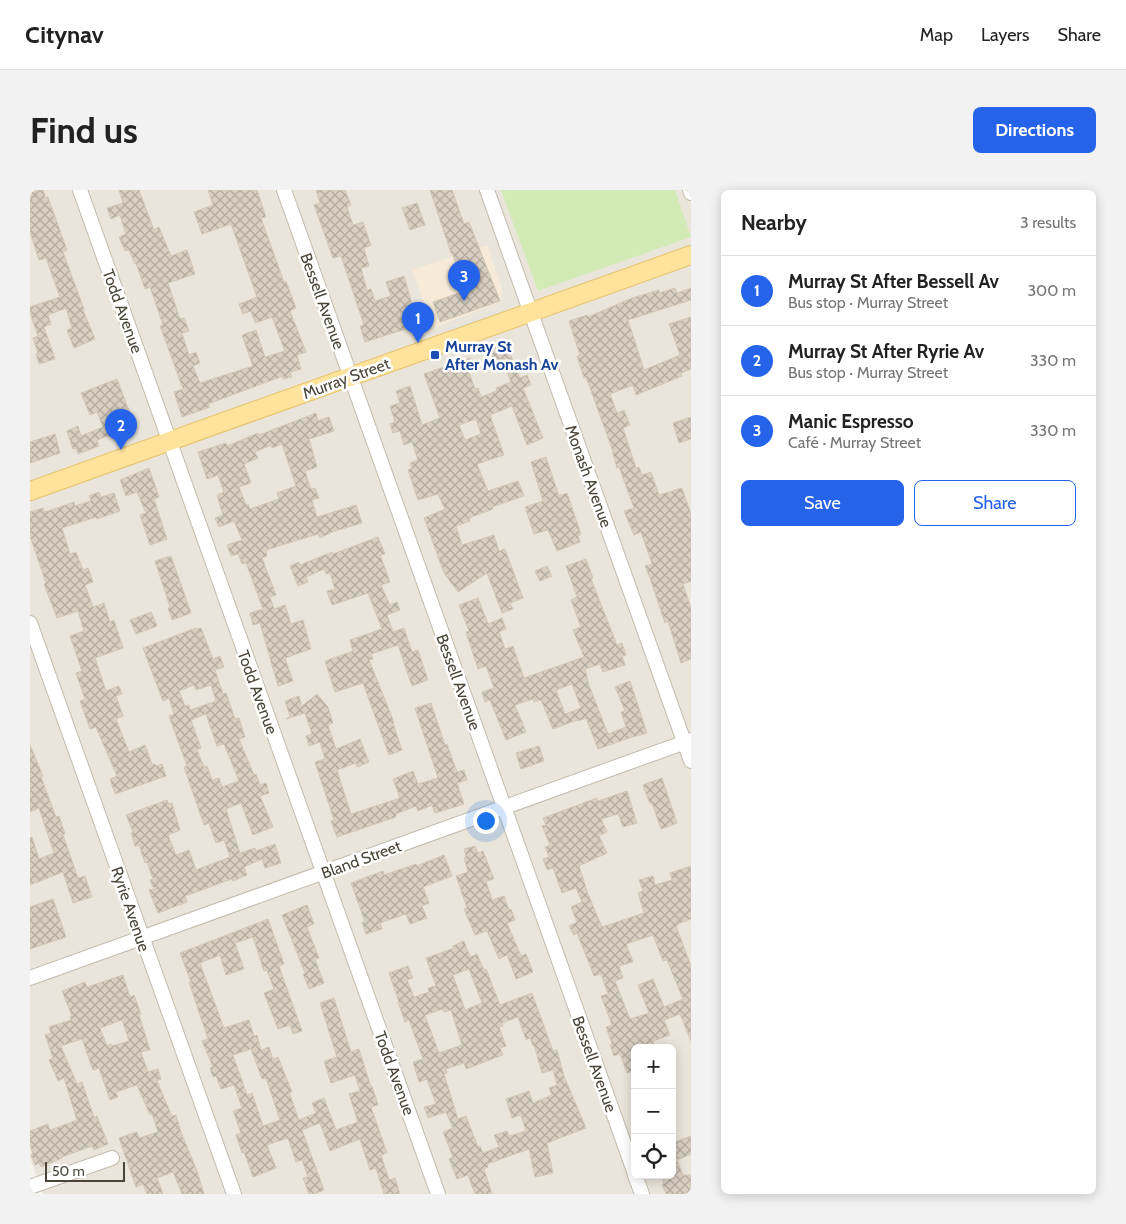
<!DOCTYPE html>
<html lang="en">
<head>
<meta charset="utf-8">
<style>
	body { margin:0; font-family:Cabin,sans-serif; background:#f2f2f2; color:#222 }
	.controls { position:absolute; right:15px; bottom:15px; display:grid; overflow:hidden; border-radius:8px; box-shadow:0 2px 12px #0003 }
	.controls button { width:45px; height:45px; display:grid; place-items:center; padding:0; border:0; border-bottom:1px solid #e0e0e0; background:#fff; color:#222; font:25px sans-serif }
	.scale { position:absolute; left:15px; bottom:12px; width:80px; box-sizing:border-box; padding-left:5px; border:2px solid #4b4439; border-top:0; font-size:14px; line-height:18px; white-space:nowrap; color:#4b4439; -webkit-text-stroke:4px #fff; paint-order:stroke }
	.you { position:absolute; left:455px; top:630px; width:18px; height:18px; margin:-12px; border:4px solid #fff; border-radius:50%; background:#1a73e8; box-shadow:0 0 0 8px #1a73e833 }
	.badge { display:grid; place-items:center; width:32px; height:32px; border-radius:50%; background:#2563eb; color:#fff; font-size:16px; font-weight:700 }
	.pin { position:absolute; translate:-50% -41px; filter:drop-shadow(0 1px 2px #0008) }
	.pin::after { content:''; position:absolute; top:26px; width:18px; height:15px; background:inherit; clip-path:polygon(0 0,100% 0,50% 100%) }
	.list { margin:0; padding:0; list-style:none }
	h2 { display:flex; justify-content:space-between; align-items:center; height:65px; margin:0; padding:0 20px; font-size:21px }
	h2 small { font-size:16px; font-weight:400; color:#767676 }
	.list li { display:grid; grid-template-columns:32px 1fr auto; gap:15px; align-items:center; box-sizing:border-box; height:70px; padding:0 20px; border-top:1px solid #e0e0e0 }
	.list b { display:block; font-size:19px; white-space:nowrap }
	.list p { margin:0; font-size:16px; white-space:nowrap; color:#767676 }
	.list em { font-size:16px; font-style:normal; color:#767676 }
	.actions { display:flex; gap:10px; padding:15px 20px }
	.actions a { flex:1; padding:11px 0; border:1px solid #2563eb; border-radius:8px; text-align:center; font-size:18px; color:#2563eb }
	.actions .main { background:#2563eb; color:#fff }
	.icon { flex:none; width:28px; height:28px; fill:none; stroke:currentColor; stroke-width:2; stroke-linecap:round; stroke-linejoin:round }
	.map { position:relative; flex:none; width:661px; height:1004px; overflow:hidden; border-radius:8px }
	header { display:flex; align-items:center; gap:30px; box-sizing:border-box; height:70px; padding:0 25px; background:#fff; border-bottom:1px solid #e0e0e0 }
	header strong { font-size:24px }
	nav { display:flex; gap:28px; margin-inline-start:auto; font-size:18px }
	.intro { display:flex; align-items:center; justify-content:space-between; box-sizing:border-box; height:120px; padding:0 30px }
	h1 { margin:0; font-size:35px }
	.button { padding:12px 22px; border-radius:8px; background:#2563eb; color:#fff; font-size:18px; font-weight:700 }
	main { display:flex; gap:30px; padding:0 30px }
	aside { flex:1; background:#fff; border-radius:8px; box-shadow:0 2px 12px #0003 }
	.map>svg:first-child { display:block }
</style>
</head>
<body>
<header>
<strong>Citynav</strong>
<nav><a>Map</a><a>Layers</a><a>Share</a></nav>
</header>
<div class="intro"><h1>Find us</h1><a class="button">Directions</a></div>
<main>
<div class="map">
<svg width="661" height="1004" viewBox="0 0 661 1004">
	<defs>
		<pattern id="building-cross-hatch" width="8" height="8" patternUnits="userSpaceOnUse" patternTransform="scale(1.25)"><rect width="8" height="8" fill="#d8cfc1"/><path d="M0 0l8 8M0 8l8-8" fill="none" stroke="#b1aa9e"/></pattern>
	</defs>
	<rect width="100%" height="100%" fill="#f6f3ec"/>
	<!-- residential -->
	<path fill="#eae5da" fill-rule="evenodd" d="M0 0H661V1004H13L0 968ZM605 858H642V985H605Z"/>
	<!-- commercial -->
	<path fill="#f7ead8" d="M457 55 473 101 470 112 403 138 382 80Z"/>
	<!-- pitch -->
	<path fill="#d2eab5" d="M471 0H645L661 47 508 101Z"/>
	<!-- parking -->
	<path fill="#e5e3e0" d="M464 122 465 125 418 142 416 139Z"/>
	<!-- building -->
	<g fill="url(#building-cross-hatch)" stroke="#d3c7b4" fill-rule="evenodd">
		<path d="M0 0H13L16 8 18 7 37 60 33 62 54 119 53 120 65 149 44 158 37 140 42 138 36 118 18 125 21 134 14 137 25 169 9 174 6 164 8 163 3 148 8 146 0 123V117L30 107 16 68 9 70 0 42Z"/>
		<path d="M89 0H109L124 40 129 37 141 66 157 60 165 84 138 93 150 129 154 128 159 141 152 143 159 165 166 162 170 173 163 176 170 193 223 176 212 145 226 140 235 167 255 161 242 127 225 133 221 121 213 124 209 114 227 107 201 34 172 44 164 22 183 15 178 0H227L236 27 231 28 254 92 256 91 266 118 260 121 276 162 267 165 271 179 260 182 262 187 253 189V186L178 214 180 217 152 227 144 202 153 199 130 136 133 135 120 97 115 99 106 73 105 74 99 60 95 61 89 47 96 44 90 25 81 29 77 18 93 13Z"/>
		<path d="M286 0H315L321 15 317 17 323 35 333 32 341 55 334 58 339 76 331 78 337 100 341 99 345 111 361 106 356 92 374 86 388 135 335 152 330 136 334 135 311 66 303 68 284 15 290 13Z"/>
		<path d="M400 0H422L434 34 439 32 470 111 410 132 403 112 443 98 433 72 426 74 422 63H421Z"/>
		<path d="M387 13 395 35 380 40 372 18Z"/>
		<path d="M645 98 647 103 661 98V110L598 130 614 180 650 165 639 134 661 127V179L651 183 652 186 606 205 603 195 580 204 587 223 594 220 600 235 593 238 606 278 609 277 612 285 621 282 629 305 652 298 661 324V391L653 394 661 418V469L651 473 638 431 635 433 620 388 615 376 622 374 611 342 604 345 594 321 604 318 589 277 587 278 581 256 556 187 554 188 547 166 550 165 539 131 557 125 558 127 602 108 629 100V103Z"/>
		<path d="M476 154 490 188 497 185 501 195 493 198 513 248 497 255 482 216 460 225 474 265 447 274 458 301 488 291 494 306 462 317 463 319 439 328 440 331 426 336 432 355 464 345 469 361 475 359 493 408 480 413 483 419 472 423 457 383 428 402 414 383 394 328 415 319 408 304 388 310 378 280 382 278 380 273 388 270 382 252 374 255 370 241 363 243 360 234 365 232 360 216 370 213 366 201 380 196 392 235 410 228 394 184 440 168 444 177 438 179 445 199 448 198 451 207 467 201 466 198 481 192 474 174 466 177 459 160ZM446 229 451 244 435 250 429 235Z"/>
		<path d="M87 189 101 226 90 231 93 240 67 250 69 256 48 264 46 258 43 259 37 241 48 236 51 246 73 237 67 222 60 225 51 203Z"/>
		<path d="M286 223 288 231 299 227 304 241 279 249 287 277 275 281 281 299 285 298 289 308 282 310 287 327 326 315 332 333 302 342 290 348 288 344 236 360 237 366 232 368 246 405 240 407 244 419 255 415 261 434 273 430 281 459 255 468 263 491 248 496 230 433 223 435 220 423 233 419 216 373 212 374 208 364 201 366 197 355 212 350 204 331 189 337 185 328 193 325 187 305 194 302 188 285 177 289 168 262 196 253 197 256 228 243 229 245ZM252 254 266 296 247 303 249 309 220 319 218 314 216 315 209 297 221 293 214 274 228 268 225 262 241 255 242 258Z"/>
		<path d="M661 227V249L649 253 643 233Z"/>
		<path d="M25 244 30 263 0 273V252Z"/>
		<path d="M516 267 529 306 537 303 551 344 548 346 550 352 527 361 518 340 504 344 495 317 513 311 501 272Z"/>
		<path d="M119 278 129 307 124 309 137 349 120 355 110 325 116 323 107 302 96 306 90 290Z"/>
		<path d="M69 302 71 307 84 303 90 321 67 329 66 327 32 338 40 364 46 362 53 380 58 378 63 392 55 395 63 417 74 413 80 432 84 430 93 458 65 468 76 501 89 496 92 504 86 506 93 526 86 529 99 562 115 555 122 574H125L126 576 132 574 136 586 85 604 80 589 87 586 66 537 60 539 50 511 55 509 46 483 52 481 40 446 54 441 48 421 27 428 14 394 16 393 0 346V322L13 318 15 322 44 312 45 316 61 311 59 306Z"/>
		<path d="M348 347 355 364 350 365 360 392 351 395 360 415 367 412 370 420 357 425 363 442 374 438 382 462 388 460 398 490 382 496 368 455 341 464 343 469 339 470 364 532 363 533 372 560 359 565 333 493 305 502 295 471 323 461 320 450 352 439 338 403 302 415 297 401 305 399 300 383 296 384 294 379 276 387 278 392 268 396 260 376 269 372 270 375 302 362 303 364Z"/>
		<path d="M141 366 161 423 142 430 138 418 140 417 125 371Z"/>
		<path d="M556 369 563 388 561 389 587 455 592 453 596 465 592 466 595 475 573 482 570 474 555 479 559 495 578 544 596 537 591 522 595 521 585 497 600 491 617 543 599 548 568 559 556 528 548 531 547 530 523 539 511 510 504 512 503 509 485 515 496 542 476 550 460 510 455 512 452 502 464 498 456 476 448 479 436 442 439 441 429 415 448 408 458 434 472 428 476 439 469 442 475 459 483 456 494 488 554 467 543 440 551 437 541 410 547 407 536 376ZM542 494 551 518 535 524 526 500Z"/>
		<path d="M517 376 522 386 510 391 505 381Z"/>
		<path d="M121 422 127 436 106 444 100 430Z"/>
		<path d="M166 438 167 439 171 438 183 469 190 466 194 477 185 480 193 504 196 503 205 529 209 528 215 547 209 549 224 585 226 584 230 595 236 593 239 603 230 606 243 637 223 645 211 613 196 619 210 663 225 658 226 661 245 654 251 673 235 678 232 669 214 677 217 685 203 691 202 689 155 706 157 712 128 723 119 700 124 699 120 690 123 689 117 672 115 673 109 655 105 656 101 643 103 642 96 625 137 610 139 614 142 613 150 640 138 645 146 665 159 660 166 680 200 667 194 650 186 653 179 633 174 635 154 577 157 576 139 526 144 524 139 508 133 511 113 458ZM164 495 166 500 181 495 186 511 160 520 159 515 155 516 149 501ZM176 524 187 556 194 554 209 591 192 597 189 588 182 590 177 576 174 577 167 560 171 558 161 530Z"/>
		<path d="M287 504 298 517 303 533 298 535 306 559 330 549 339 572 327 577 326 573 307 580 321 624 370 608 363 589 383 581 388 594 408 588 385 518 401 513 415 555 417 554 427 582 434 580 437 590 427 593 434 614 405 623 402 615 388 621 386 616 366 624V627L307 647 301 631 304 630 285 572 295 569 290 552 279 556 276 546 282 544 275 523 256 529 260 526 255 511 269 506 272 516Z"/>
		<path d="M0 555 13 586 11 587 26 627 29 626 35 644 33 645 48 688 55 686 62 707 43 713 33 682 0 695V648L2 647 9 669 24 663 9 618 0 622Z"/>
		<path d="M509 556 514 571 491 579 486 563Z"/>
		<path d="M632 588 647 633 631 639 622 613 620 614 613 595Z"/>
		<path d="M597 601 607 633 593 637 588 624 571 629 577 642 569 646 577 663 549 676 558 704 572 737 614 723 608 703 613 701 609 690 623 686 625 695 642 690 640 683 661 676V729L648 734V735L646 736 661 776V851L650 824 634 830 640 845 623 851 625 858H605V880L597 883 590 864 584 866 580 855 582 854 576 837 582 835 571 806 578 804 571 784 564 786 547 743 544 745 539 736 547 732 541 717 552 712 546 698 532 703 523 678 517 680 513 669 519 667 515 657 520 655 512 636 516 635 513 628 567 608 568 611ZM623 745 633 771 637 770 653 809 634 817 623 789 608 795 619 823 600 829 585 791 593 788 589 776 603 772 596 754Z"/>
		<path d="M445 656 448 663 453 661 464 689 456 691 462 710 474 706 479 720 481 719 485 730 477 733 491 766 496 764 503 782 486 789 477 765 469 769 457 741 445 745 434 719 437 718 426 686 438 682 434 668 436 667 434 659Z"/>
		<path d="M414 665 422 686 393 697 399 713 392 716 397 728 380 734 376 724 350 733 352 739 336 744 332 732H335L321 693 353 681 354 685 386 674 387 676Z"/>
		<path d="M23 709 36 747 0 759V717Z"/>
		<path d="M277 715 284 734 277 737 289 768 285 769 294 793 279 799 273 784 275 783 252 725Z"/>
		<path d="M238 729 254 774 249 776 272 841 263 844 260 835 248 839 234 803 244 799 237 780 234 781 223 747 205 753 214 779 196 785 190 765 170 773 194 838 219 830 224 846 227 845 231 860 239 857 243 869 248 867 262 902H259L269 930 286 923 282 913 294 908 306 940 328 932 319 904 330 901 325 885 301 893 294 871 307 867 290 813 304 808 321 862 329 859 341 897 342 896 348 915 341 917 357 963 351 965 359 990 365 988 370 1004H354L346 978 340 980 330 949 300 961 290 933 272 940 294 1000 284 1004H279L273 988 278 987 272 970 266 972 258 948 237 955 246 978 223 987 214 962 212 963 206 945 211 943 203 921 212 918 204 895 191 899 186 886 183 887 180 878 183 877 172 851 178 849 159 792H161L150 763ZM221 859 232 889 236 888 250 930 233 936 222 903 217 905 203 865Z"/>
		<path d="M434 751 440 767 447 764 454 780 456 779 470 815 502 803 523 861 527 860 534 886 556 938 517 953 523 983 505 987 499 959 457 974 458 977 454 979 462 1004H445L438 985 427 989 419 969 423 967 413 942 423 938 416 922 398 928 394 917 406 914 397 889 389 892 383 872 393 869 379 830 375 832 368 812H369L359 783 378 776 383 788 377 790 384 807 399 802 398 798 406 796 396 768 424 758 423 756ZM439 779 452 813 435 820 423 785ZM413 819 414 822 421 820 432 855 409 863 395 825ZM488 827 496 850 500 848 503 856 504 855 512 883 523 880 527 895 519 898 522 905 503 913 499 901 476 909 482 928 491 925 496 941 479 946 477 941 464 945 469 957 453 963 450 956 448 957 436 926 428 929 414 884 417 883 416 879 434 873 436 879 473 865 470 858 476 856 469 837 473 836 472 833Z"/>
		<path d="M93 785 100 807 104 805 111 824 109 825 120 860 111 862 118 882 128 879 131 889 127 891 142 926 146 925 151 942 167 981 174 1004H152L143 982 127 988 133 1004H117L113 994 106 997 89 948 107 942 109 948 128 942 122 924 120 925 107 895 86 902 88 907 80 910 69 878 63 880 52 849 31 856 47 894 52 892 64 927 67 926 78 954 64 960 62 956 32 967V968L11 977 9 973 5 975 1 965 3 964 0 955V941L18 934 20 940 47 930 34 888 28 891 19 870 23 868 15 845 21 843 19 837 41 830 40 827 42 826 32 801 55 792 57 797ZM92 830 99 851 82 856 81 854 77 856 70 838Z"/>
		<path d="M661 946V964L647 970 653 985H661V1004H636L632 994 634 993 631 985H642V953Z"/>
	</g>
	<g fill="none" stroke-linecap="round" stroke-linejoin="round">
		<defs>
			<g id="minor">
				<path d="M50 0 408 1004"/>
				<path d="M254 0 605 984"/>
				<path d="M457 0 661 571"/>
				<path d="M660 0 661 3"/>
				<path d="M0 433 204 1004"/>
				<path d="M0 788 661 550"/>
				<path d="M605 985 612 1004"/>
				<path d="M0 997 82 968"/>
			</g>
			<path id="major" d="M0 301 661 65"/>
		</defs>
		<!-- minor casing -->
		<use href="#minor" stroke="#c2bbae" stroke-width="16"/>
		<!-- major casing -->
		<use href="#major" stroke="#e6c16a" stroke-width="20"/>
		<!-- minor -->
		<use href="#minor" stroke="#fff" stroke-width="14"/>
		<!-- major -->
		<use href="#major" stroke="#ffe39c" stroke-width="18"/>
	</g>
	<!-- markers -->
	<rect fill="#1a4fb4" stroke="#fff" stroke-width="2" x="400" y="160" width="10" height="10" rx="2.5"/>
	<g text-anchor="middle" stroke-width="5" stroke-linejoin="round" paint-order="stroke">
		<!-- street labels -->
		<g font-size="16" fill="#4b4439" stroke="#fff">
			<text transform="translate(293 111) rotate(70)" y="6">Bessell Avenue</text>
			<text transform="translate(93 121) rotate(70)" y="6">Todd Avenue</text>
			<text transform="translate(316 188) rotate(-20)" y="6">Murray Street</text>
			<text transform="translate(559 286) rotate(70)" y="6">Monash Avenue</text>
			<text transform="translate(429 492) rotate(70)" y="6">Bessell Avenue</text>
			<text transform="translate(228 502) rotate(70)" y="6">Todd Avenue</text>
			<text transform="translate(331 669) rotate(-20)" y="6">Bland Street</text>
			<text transform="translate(101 719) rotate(71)" y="6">Ryrie Avenue</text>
			<text transform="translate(565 874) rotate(70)" y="6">Bessell Avenue</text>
			<text transform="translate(365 883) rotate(70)" y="6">Todd Avenue</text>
		</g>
		<!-- transit labels -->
		<g font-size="16" font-weight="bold" fill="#164399" stroke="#fff" text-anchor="start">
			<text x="415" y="162">Murray St<tspan x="415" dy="18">After Monash Av</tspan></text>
		</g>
	</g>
</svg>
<div class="controls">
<button>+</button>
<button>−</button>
<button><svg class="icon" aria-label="locate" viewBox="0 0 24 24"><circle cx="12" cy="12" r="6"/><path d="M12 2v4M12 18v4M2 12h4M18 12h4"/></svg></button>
</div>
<div class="scale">50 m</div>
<div class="you"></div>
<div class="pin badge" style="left:388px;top:153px">1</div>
<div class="pin badge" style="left:91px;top:260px">2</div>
<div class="pin badge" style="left:434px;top:111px">3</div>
</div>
<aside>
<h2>Nearby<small>3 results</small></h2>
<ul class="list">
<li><span class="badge">1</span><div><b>Murray St After Bessell Av</b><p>Bus stop · Murray Street</p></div><em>300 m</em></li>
<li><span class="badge">2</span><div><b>Murray St After Ryrie Av</b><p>Bus stop · Murray Street</p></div><em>330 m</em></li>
<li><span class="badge">3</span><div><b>Manic Espresso</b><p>Café · Murray Street</p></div><em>330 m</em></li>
</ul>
<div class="actions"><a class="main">Save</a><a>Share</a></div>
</aside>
</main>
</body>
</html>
